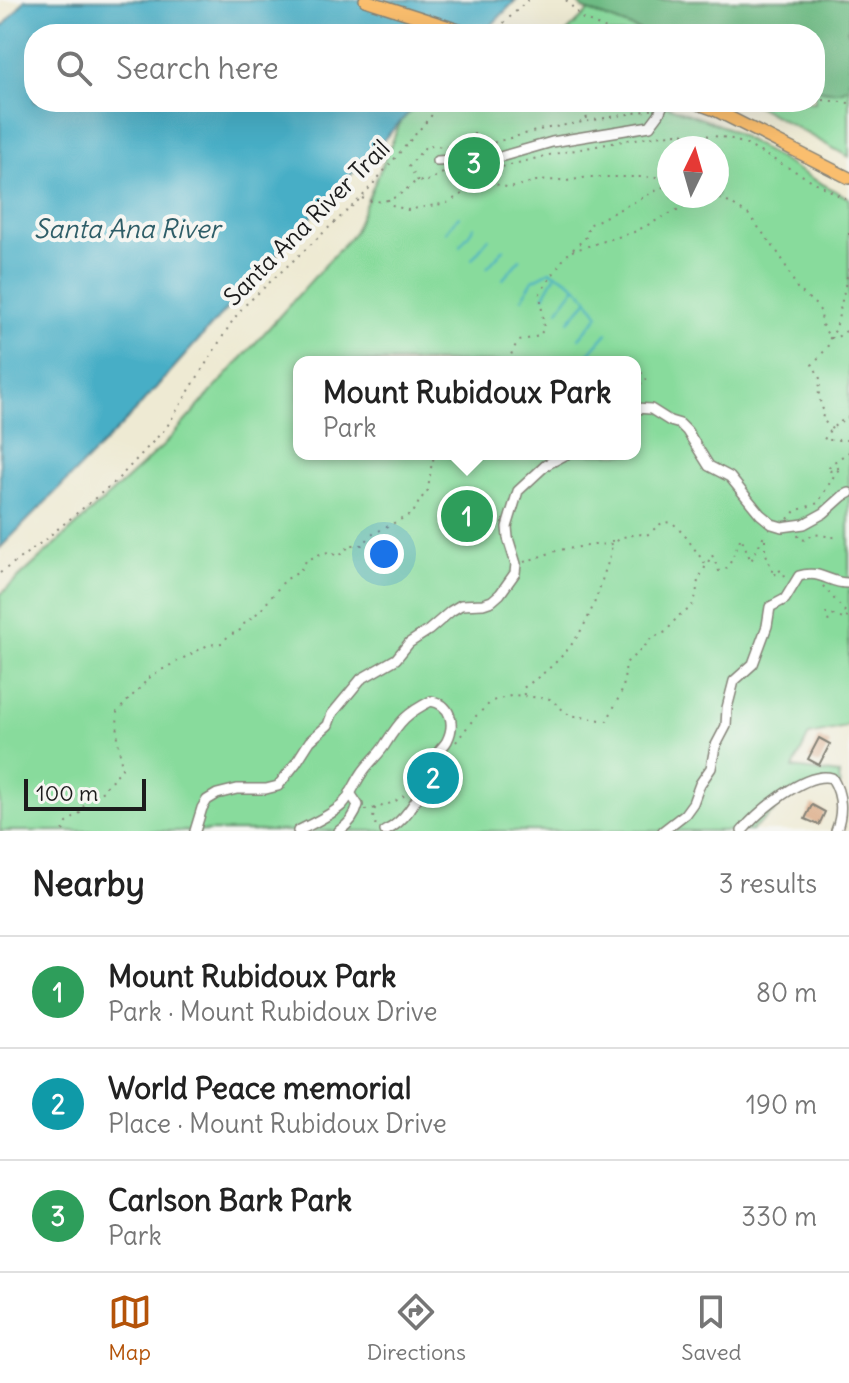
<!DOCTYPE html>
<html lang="en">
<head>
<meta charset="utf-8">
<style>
	body { margin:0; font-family:Delius,sans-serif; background:#f2f2f2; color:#222 }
	.compass { position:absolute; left:657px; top:136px; width:72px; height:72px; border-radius:50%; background:#fff; box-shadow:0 8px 32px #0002; rotate:5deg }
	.scale { position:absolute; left:24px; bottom:20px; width:122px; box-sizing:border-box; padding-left:8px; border:4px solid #1c1c1c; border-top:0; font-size:22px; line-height:28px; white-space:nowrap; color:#1c1c1c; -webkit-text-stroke:6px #f6f6f2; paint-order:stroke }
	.you { position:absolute; left:384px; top:554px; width:28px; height:28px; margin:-20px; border:6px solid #fff; border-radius:50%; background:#1a73e8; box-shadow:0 0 0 12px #1a73e833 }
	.badge { display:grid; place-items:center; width:52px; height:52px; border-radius:50%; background:#b45309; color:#fff; font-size:26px; font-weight:700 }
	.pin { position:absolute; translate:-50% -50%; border:4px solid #fff; box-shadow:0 2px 8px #0006 }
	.popup { position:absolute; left:293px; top:356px; width:348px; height:104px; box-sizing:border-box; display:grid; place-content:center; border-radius:16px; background:#fff; filter:drop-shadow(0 2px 6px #0005); font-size:26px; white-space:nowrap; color:#767676 }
	.popup b { font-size:30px; color:#222 }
	.popup::after { content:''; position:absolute; left:50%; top:100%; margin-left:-16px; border:16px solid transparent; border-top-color:#fff }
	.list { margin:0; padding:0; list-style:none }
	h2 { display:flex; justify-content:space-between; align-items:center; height:104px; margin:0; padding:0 32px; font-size:34px }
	h2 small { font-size:26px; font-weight:400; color:#767676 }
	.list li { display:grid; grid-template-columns:52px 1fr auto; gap:24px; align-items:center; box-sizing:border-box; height:112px; padding:0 32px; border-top:2px solid #e0e0e0 }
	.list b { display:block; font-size:30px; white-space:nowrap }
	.list p { margin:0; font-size:26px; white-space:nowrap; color:#767676 }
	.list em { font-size:26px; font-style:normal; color:#767676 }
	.icon { flex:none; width:44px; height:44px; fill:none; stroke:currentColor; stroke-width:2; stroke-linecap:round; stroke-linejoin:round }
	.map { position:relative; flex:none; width:849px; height:831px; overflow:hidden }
	.search { position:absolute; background:#fff; box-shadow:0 8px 32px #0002; left:24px; right:24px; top:24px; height:88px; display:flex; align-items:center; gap:20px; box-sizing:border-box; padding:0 28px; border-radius:32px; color:#767676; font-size:30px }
	.sheet { height:440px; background:#fff }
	nav { display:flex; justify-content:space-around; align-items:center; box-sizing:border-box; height:112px; border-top:2px solid #e0e0e0; background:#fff; font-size:22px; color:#767676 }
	nav a { display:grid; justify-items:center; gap:4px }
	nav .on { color:#b45309 }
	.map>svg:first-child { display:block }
</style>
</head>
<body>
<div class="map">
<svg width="849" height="831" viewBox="0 0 849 831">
	<rect width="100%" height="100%" fill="#f6f6f2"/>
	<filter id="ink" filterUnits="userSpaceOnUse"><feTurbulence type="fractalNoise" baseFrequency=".0125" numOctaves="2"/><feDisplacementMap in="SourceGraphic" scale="16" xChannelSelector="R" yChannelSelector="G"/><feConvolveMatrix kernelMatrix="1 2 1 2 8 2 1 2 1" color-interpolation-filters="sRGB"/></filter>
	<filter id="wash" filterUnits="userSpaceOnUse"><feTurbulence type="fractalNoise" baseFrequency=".006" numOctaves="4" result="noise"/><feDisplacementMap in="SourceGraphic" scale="32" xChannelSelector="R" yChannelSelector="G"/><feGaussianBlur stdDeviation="1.8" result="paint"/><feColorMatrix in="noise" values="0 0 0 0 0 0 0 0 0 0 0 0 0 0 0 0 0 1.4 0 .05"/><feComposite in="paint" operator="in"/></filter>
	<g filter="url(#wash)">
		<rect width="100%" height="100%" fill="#eeead3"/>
		<!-- green -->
		<g fill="#88db9c" stroke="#527c5c" stroke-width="2" fill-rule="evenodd">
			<path d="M600 0H849V157L750 102H815V34H574L567 32Z"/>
			<path d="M409 102H656L727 128 813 179 849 198V722L845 727 809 735 793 768 839 774 840 786 798 789 785 797 778 808 751 831H0V595L164 445 353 234ZM669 148H717V196H669ZM299 362H635V454H299Z"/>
		</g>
		<!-- forest -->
		<path fill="#6ebb84" stroke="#456c50" stroke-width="2" d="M575 0H849V27L847 30 849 34V86C841 94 825 91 815 88V34H649L583 9Z"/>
		<!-- water -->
		<path fill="#47aec6" stroke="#326571" stroke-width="2" d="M25 0H516L483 34H34V102H419L255 277 129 418 0 548V30Z"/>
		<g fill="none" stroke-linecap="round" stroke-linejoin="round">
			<!-- stream -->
			<g stroke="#47aec6" stroke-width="2">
				<path d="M446 232 459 216"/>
				<path d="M460 246 474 227"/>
				<path d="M472 259 489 238"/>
				<path d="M487 268 504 249"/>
				<path d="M503 279 520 259"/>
				<path d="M544 296 555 276"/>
				<path d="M522 299 533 280 550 271C575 281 584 293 599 315L579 338"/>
				<path d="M558 310 576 286"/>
				<path d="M569 321 587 301"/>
				<path d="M586 357 607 333"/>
				<path d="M602 362 607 361"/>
			</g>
		</g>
		<g id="blocks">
			<!-- building -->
			<g fill="#d8a178">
				<path d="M819 738 830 744 819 765 808 759Z"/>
				<path d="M438 765 440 769 438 789 428 790 431 780 422 777 423 774 431 776 432 770Z"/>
				<path d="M812 805 825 812 819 825 805 819Z"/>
			</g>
		</g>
	</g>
	<g filter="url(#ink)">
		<use href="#blocks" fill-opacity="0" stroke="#858378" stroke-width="2"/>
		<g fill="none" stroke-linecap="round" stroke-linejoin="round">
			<defs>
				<g id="minor">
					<path d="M437 161 500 157 552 142 650 126 659 114 664 102"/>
					<path d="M635 408 651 409 670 421 680 424 687 431 709 466 730 477 760 514 772 524 782 527 804 524 824 513 843 496 849 493"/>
					<path d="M195 831 202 808 207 800 217 794 237 789H266L278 786 296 763 310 741 328 725 332 714 361 679 396 659 409 643 429 630 451 611 461 605 483 604 492 601 500 594 515 573 516 564 508 538 507 527 518 491 546 465 567 454"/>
					<path d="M298 831C313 823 330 816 342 805 351 795 355 783 362 773 369 762 380 754 386 743 400 721 407 713 431 701 450 704 456 723 447 741 445 745 442 747 439 751 435 758 432 767 428 775"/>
					<path d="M339 831C349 824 355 817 358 805L350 793"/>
					<path d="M385 831C404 823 419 798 426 779"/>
					<path d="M663 831 685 814 693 803 700 784 711 768 715 747 726 726 727 708 734 681 753 664 767 626 770 607 785 599 799 576C821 569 829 584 849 583"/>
					<path d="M742 831C758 812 806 770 832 778 842 794 843 813 836 831"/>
				</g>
				<g id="major">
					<path d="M365 0 471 34"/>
					<path d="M693 102 715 110 849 178"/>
				</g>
			</defs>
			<!-- minor casing -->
			<use href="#minor" stroke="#858378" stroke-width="12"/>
			<!-- major casing -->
			<use href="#major" stroke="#858378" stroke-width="14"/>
			<!-- path -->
			<g stroke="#858378" stroke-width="2" stroke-dasharray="2 6" stroke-linecap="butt">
				<path d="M566 0 583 19 618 34"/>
				<path d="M492 34 528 0"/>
				<path d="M815 99 849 103"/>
				<path d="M585 109 587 120"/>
				<path d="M474 133 475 145"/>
				<path d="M487 167 494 169 549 155 628 140 677 133 712 136 729 138 747 145 849 201"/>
				<path d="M418 181 409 166 426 146 450 147 481 146 543 129 651 110 648 102"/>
				<path d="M704 196 724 200 749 215 781 257 797 288 816 305 821 312 822 325 830 338H836L849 329"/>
				<path d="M362 198C376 204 390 202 403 192 410 187 411 183 420 181L423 183 449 170 461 169"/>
				<path d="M388 199 389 204 407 210 447 203 477 185 488 182 510 188 536 181 560 180 567 181 588 177H669"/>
				<path d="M849 233V238"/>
				<path d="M572 251 634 232 687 205 711 198"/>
				<path d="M509 362 513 349 519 341 539 336 544 329 540 293 565 257 586 237 589 225 669 184"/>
				<path d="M616 362H620"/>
				<path d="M635 367 644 375 647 381 635 386"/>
				<path d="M849 417C838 423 829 428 824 440H849"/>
				<path d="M832 429 822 419 824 411 821 406 818 389C824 380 817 372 812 365L827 348 830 338 836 329 849 267"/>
				<path d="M788 519 795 511 818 503 835 474 841 467 830 471 827 470 831 464 849 452"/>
				<path d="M798 535 799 539 806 540 813 534 840 538"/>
				<path d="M765 539V551L774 576 779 569 783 576 790 573"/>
				<path d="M524 562 559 550 594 545 612 544 623 537 638 534 647 535 663 522 673 523 686 537 706 565"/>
				<path d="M0 573 42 542 117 480 166 428 233 320 243 307 361 198 443 102"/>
				<path d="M823 586 848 615 846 620 826 613 830 626"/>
				<path d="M524 695 523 688C568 658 588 629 603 577 607 565 612 553 612 540"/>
				<path d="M456 742 475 717 492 701 514 695 550 699 569 715 607 721 623 689 626 663 646 645 651 638 666 632 678 616 691 608 696 596 698 580 712 555 719 571 728 568 741 537 751 561 766 531"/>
				<path d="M375 808 373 818 375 824 379 825"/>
				<path d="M365 810C382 807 402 802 412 787"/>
				<path d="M63 831 67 823 80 813 87 800 105 790 106 786 122 769 118 740 117 712 152 675 208 645 222 643 230 634 237 633 240 630 244 624 261 610 285 580 299 572 306 561 322 553 330 552 337 556 342 554 350 545H362L373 534 413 513 420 500 428 490 432 461 438 454"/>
			</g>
			<!-- minor -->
			<use href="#minor" stroke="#fff" stroke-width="9"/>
			<!-- major -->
			<use href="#major" stroke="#fabe6e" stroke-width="11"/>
			<!-- path-bridge -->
			<path stroke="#858378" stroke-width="2" stroke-dasharray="2 6" stroke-linecap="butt" d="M421 774 433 778"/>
		</g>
	</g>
	<g text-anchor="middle" stroke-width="8" stroke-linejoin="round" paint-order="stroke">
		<!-- street labels -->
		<g font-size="24" fill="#1c1c1c" stroke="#f6f6f2">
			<text transform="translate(307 223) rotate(-45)" y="8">Santa Ana River Trail</text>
		</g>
		<!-- water labels -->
		<g font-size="26" font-style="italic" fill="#2f5e68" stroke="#f6f6f2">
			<text x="127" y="238">Santa Ana River</text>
		</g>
	</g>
</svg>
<svg class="compass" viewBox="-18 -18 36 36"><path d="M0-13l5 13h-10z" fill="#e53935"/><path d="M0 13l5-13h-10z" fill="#767676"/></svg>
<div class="scale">100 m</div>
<div class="you"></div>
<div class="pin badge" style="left:467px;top:516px;background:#2e9e5b">1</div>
<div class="popup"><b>Mount Rubidoux Park</b>Park</div>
<div class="pin badge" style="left:433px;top:778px;background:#0f9aa8">2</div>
<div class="pin badge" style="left:474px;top:163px;background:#2e9e5b">3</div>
<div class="search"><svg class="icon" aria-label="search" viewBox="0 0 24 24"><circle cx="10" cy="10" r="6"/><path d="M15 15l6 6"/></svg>Search here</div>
</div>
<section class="sheet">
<h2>Nearby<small>3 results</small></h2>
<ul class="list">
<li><span class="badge" style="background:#2e9e5b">1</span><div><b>Mount Rubidoux Park</b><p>Park · Mount Rubidoux Drive</p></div><em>80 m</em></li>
<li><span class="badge" style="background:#0f9aa8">2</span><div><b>World Peace memorial</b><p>Place · Mount Rubidoux Drive</p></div><em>190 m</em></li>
<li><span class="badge" style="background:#2e9e5b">3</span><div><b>Carlson Bark Park</b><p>Park</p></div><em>330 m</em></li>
</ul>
</section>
<nav>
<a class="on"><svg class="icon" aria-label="map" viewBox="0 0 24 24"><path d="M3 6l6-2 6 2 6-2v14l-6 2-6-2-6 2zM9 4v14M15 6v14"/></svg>Map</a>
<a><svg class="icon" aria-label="directions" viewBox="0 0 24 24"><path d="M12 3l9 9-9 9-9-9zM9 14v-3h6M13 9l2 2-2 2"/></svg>Directions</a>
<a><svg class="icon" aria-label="saved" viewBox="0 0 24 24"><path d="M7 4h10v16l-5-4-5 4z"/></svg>Saved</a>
</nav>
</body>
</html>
